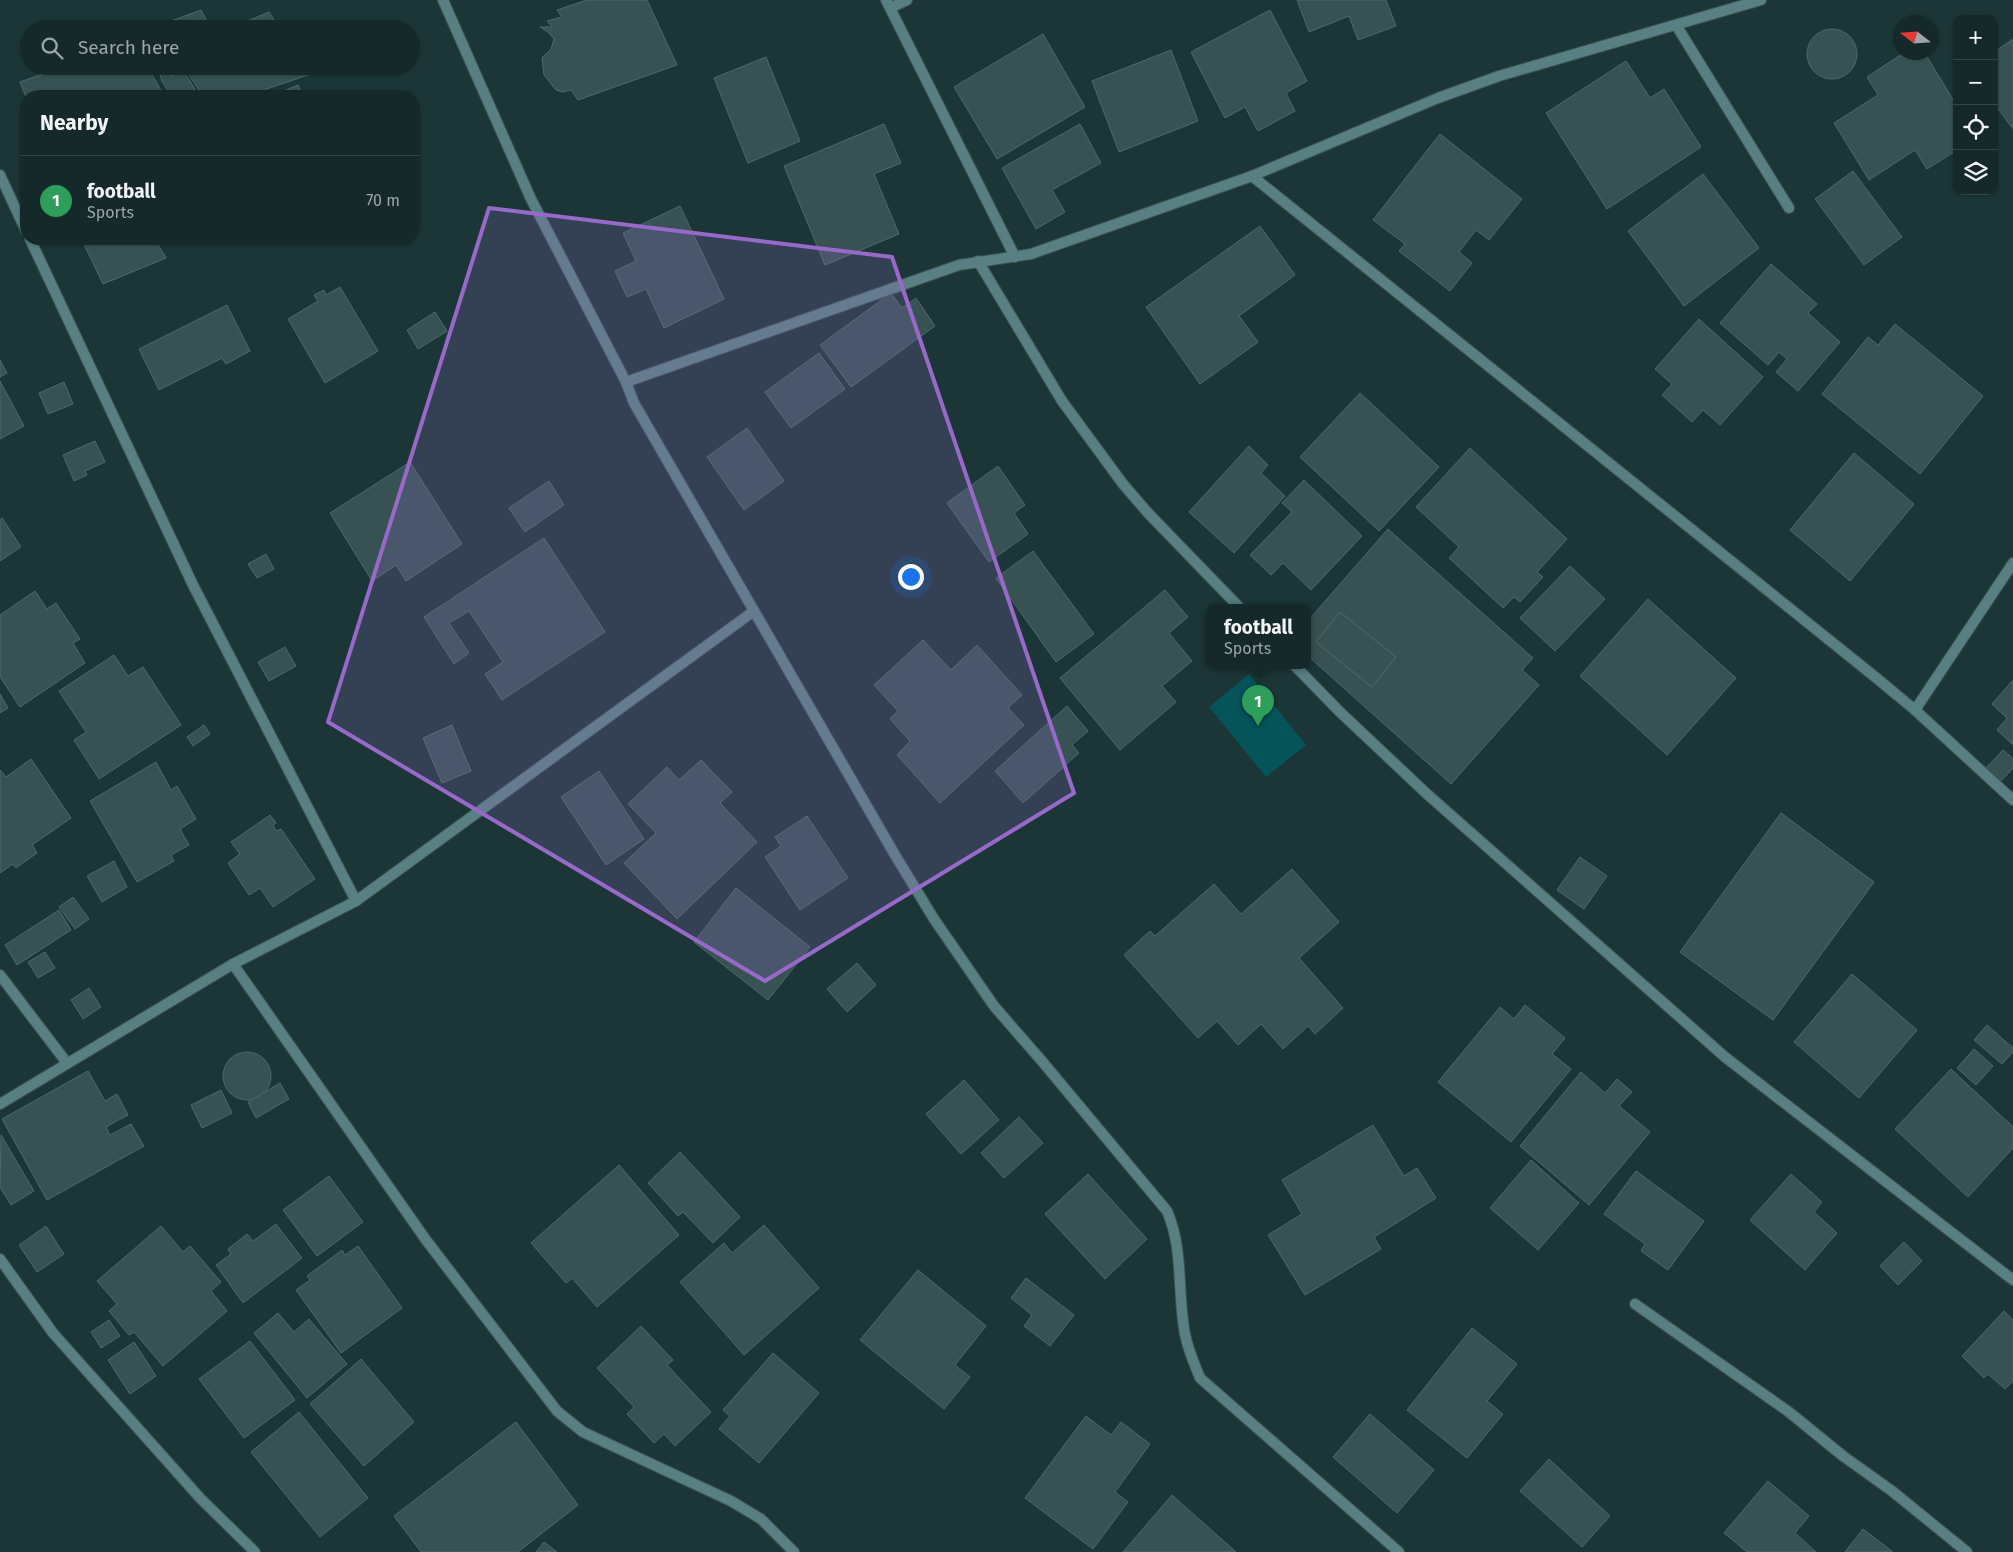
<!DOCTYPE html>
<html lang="en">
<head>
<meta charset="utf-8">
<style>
	body { margin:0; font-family:"Fira Sans",sans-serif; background:#223436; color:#f1f3f6 }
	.controls { position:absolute; right:15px; top:15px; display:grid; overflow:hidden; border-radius:10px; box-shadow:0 1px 4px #0004 }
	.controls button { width:45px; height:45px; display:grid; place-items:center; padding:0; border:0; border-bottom:1px solid #344447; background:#15282a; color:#f1f3f6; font:25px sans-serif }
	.compass { position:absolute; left:1893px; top:15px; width:45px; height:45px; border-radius:50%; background:#15282a; box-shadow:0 1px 4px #0004; rotate:287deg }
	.you { position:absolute; left:910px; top:576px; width:18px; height:18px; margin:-12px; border:4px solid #fff; border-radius:50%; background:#1a73e8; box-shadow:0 0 0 8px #1a73e833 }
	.badge { display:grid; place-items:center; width:32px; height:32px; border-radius:50%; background:#1a73e8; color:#fff; font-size:16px; font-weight:700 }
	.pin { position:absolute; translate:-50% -41px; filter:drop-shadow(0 1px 2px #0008) }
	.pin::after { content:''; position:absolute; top:26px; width:18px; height:15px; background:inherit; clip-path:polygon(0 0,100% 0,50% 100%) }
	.popup { position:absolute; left:1206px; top:604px; width:105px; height:65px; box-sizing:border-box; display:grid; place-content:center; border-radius:10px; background:#15282a; filter:drop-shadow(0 1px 4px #0005); font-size:16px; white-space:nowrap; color:#9da6a8 }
	.popup b { font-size:19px; color:#f1f3f6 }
	.popup::after { content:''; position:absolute; left:50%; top:100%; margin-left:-10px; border:10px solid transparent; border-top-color:#15282a }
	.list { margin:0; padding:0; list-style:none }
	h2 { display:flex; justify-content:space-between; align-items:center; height:65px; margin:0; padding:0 20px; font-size:21px }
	h2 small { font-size:16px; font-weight:400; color:#9da6a8 }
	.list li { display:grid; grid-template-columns:32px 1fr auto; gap:15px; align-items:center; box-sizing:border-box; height:90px; padding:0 20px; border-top:1px solid #344447 }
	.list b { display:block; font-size:19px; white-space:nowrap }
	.list p { margin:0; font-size:16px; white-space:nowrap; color:#9da6a8 }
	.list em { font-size:16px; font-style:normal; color:#9da6a8 }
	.icon { flex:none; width:28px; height:28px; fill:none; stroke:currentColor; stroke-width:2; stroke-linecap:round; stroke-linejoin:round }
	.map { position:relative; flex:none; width:2013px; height:1552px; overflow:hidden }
	.search { position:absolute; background:#15282a; box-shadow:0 1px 4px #0004; left:20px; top:20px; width:400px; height:55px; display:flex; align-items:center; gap:12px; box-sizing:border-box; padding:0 18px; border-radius:28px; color:#9da6a8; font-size:19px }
	.panel { position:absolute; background:#15282a; box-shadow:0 1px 4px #0004; left:20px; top:90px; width:400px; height:155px; border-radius:20px }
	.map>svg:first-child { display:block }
</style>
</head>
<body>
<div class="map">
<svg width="2013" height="1552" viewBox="0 0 2013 1552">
	<rect width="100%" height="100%" fill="#1c3638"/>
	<!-- green -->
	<path fill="#045459" d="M1249 674 1306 745 1266 777 1209 707Z"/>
	<!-- building -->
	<g fill="#385254" stroke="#4e696b" fill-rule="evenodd">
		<path d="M587 0H647L677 65 578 100 571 90 562 92 556 90 544 75 542 58 551 49 554 39 548 32 540 27H552L547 21 562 17 557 10Z"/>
		<path d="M1297 0H1386L1396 26 1358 40 1349 16 1309 32Z"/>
		<path d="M201 10 211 29H174L171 21Z"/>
		<path d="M1270 10 1307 81 1286 93 1295 111 1258 131 1245 107 1225 118 1191 52Z"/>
		<path d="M269 12 280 29H228Z"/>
		<circle cx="1832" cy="54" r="25"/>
		<path d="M1043 34 1085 107 997 159 954 87Z"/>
		<path d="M2013 39V129L1994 103V52Z"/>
		<path d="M1171 50 1198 121 1119 152 1092 81Z"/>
		<path d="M1905 52H1924L1957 106V150L1927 169 1915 150 1869 180 1834 123 1878 95 1867 77Z"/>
		<path d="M766 57 800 141 748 163 714 78Z"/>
		<path d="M1626 61 1650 98 1664 89 1701 147 1607 209 1546 113Z"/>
		<path d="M65 66 148 67 164 96 26 97 20 82Z"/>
		<path d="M157 66H167L171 76 184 71 199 96H171L162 81Z"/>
		<path d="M170 66H305L311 74 246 96H203L185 69 173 74Z"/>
		<path d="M298 85 303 96H272Z"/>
		<path d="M884 124 901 163 874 174 899 234 825 265 784 166Z"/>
		<path d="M1080 124 1101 163 1052 190 1065 212 1036 229 1002 168Z"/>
		<path d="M1440 134 1522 199 1489 240 1476 230 1459 252 1472 263 1450 291 1399 251 1405 244 1373 220Z"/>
		<path d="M1853 171 1902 237 1864 265 1815 199Z"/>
		<path d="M1703 174 1759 248 1684 306 1628 231Z"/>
		<path d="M680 206 724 299 664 328 646 289 627 297 615 271 636 261 623 233Z"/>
		<path d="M1260 226 1295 275 1239 316 1258 342 1200 384 1146 307Z"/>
		<path d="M84 239H155L166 258 103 284 82 240Z"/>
		<path d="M1771 264 1817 304 1808 313 1840 342 1798 391 1776 372 1787 359 1779 352 1768 365 1720 323Z"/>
		<path d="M340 287 378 351 325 383 288 319 318 301 314 295 324 290 326 295Z"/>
		<path d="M891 293 902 308 916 298 935 326 851 387 820 345Z"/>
		<path d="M227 305 250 351 226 364 222 358 159 390 139 349Z"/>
		<path d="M435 312 447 331 418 349 407 330Z"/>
		<path d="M1699 319 1763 377 1720 425 1703 410 1692 422 1662 395 1672 384 1655 369Z"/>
		<path d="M1895 324 1983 396 1920 474 1822 394 1868 337 1878 345Z"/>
		<path d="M819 353 845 389 791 428 765 392Z"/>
		<path d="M0 360 7 373 0 377Z"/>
		<path d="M0 381 24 426 0 439Z"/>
		<path d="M64 382 73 404 48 414 39 393Z"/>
		<path d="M1360 393 1439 467 1379 531 1300 457Z"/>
		<path d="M747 428 784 481 744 510 707 457Z"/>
		<path d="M95 441 105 462 85 471 87 475 74 481 63 455Z"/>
		<path d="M1249 446 1268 465 1261 473 1285 496 1234 553 1189 512Z"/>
		<path d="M1470 448 1567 539 1537 572 1543 577 1520 602 1514 597 1503 608 1449 558 1459 547 1416 507Z"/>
		<path d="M1854 453 1914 504 1850 581 1790 530Z"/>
		<path d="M410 462 462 544 406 581 396 565 372 581 330 513Z"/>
		<path d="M998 466 1025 505 1014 513 1028 534 989 562 947 503Z"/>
		<path d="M1304 480 1362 536 1311 590 1283 563 1271 575 1250 555 1292 512 1282 503Z"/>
		<path d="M549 481 564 505 525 532 509 508Z"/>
		<path d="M2 518 21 547 0 561V520Z"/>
		<path d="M1388 529 1533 658 1522 670 1539 685 1451 784 1307 655V622ZM1340 612 1396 657 1372 687 1316 642Z"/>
		<path d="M544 538 605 632 502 700 485 674 503 662 469 611 449 623 469 653 454 664 424 617Z"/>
		<path d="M1033 551 1094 634 1056 662 996 578Z"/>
		<path d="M266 554 274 569 257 578 248 564Z"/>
		<path d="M1570 566 1605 599 1555 651 1520 618Z"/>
		<path d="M1165 590 1188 617 1169 633 1192 661 1162 686 1176 702 1120 750 1060 678Z"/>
		<path d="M35 591 47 609 56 603 80 639 73 643 85 663 20 707 0 677V615Z"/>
		<path d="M1648 599 1736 678 1667 755 1580 676Z"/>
		<path d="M1340 612 1396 657 1372 687 1316 642Z"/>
		<path d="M923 640 951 670 977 645 1022 695 1008 708 1024 725 940 803 897 755 910 741 890 719 898 711 874 685Z"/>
		<path d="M285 647 296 666 269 681 258 662Z"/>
		<path d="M114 655 128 676 143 667 181 725 99 779 74 740 86 732 59 691Z"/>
		<path d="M2013 680V745L1997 730 2007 718 1992 704Z"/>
		<path d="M0 694 8 708 0 713Z"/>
		<path d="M1067 706 1088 731 1072 745 1079 753 1023 803 995 771Z"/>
		<path d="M204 725 210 734 193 746 187 737Z"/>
		<path d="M452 725 471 771 442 783 423 738Z"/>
		<path d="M2003 750 2013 759V768L2000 782 1986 768Z"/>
		<path d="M31 759 71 818 32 845 37 853 16 868 13 864 0 873V770L6 777Z"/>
		<path d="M701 760 732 792 720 803 757 842 677 919 624 863 656 833 628 804 667 767 679 780Z"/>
		<path d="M156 762 171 790 177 786 196 819 180 829 189 845 171 855 174 861 137 882 90 801Z"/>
		<path d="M599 771 644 839 606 865 561 797Z"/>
		<path d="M1781 813 1874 882 1773 1020 1680 952Z"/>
		<path d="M270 815 276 823 273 826 277 831 281 829 315 879 273 907 260 888 249 895 228 863 240 854 231 842Z"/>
		<path d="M807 816 848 878 800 910 765 857 781 846 775 837Z"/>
		<path d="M1580 857 1607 876 1584 909 1557 890Z"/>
		<path d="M114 861 127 887 102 902 87 876Z"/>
		<path d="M1292 869 1339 922 1299 958 1343 1008 1315 1034 1308 1026 1283 1049 1261 1024 1238 1045 1217 1021 1198 1038 1124 955 1150 931 1155 936 1214 884 1241 914Z"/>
		<path d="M736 888 810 947 768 1000 694 942Z"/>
		<path d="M73 897 89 919 75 929 59 907Z"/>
		<path d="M59 910 71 930 17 965 5 945Z"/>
		<path d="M45 952 55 968 38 978 28 962Z"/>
		<path d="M857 963 876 985 847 1012 827 989Z"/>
		<path d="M1852 974 1917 1030 1859 1098 1794 1042Z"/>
		<path d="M89 988 101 1007 83 1019 71 1000Z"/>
		<path d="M1525 1005 1565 1038 1552 1054 1571 1069 1511 1142 1438 1082 1500 1007 1514 1019Z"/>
		<path d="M1987 1025 2013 1048V1052L2002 1064 1974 1040Z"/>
		<path d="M1974 1049 1993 1066 1976 1085 1957 1068Z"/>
		<circle cx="247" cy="1076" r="24"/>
		<path d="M1951 1069 2013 1127V1148L1968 1197 1895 1129Z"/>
		<path d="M88 1071 105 1101 117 1094 128 1115 106 1127 110 1135 131 1124 144 1146 47 1200 2 1119Z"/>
		<path d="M1581 1072 1605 1093 1617 1079 1632 1092 1619 1106 1650 1132 1589 1205 1520 1146Z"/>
		<path d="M964 1080 999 1120 961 1154 926 1114Z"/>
		<path d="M280 1083 289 1099 256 1118 248 1102Z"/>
		<path d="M221 1090 232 1113 202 1128 191 1105Z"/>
		<path d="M1019 1117 1043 1143 1004 1178 981 1153Z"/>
		<path d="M1373 1125 1404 1176 1417 1168 1436 1198 1374 1237 1381 1249 1305 1295 1268 1235 1302 1214 1282 1180Z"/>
		<path d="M1 1135 34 1191 11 1205 0 1187Z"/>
		<path d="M680 1152 740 1217 713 1243 683 1212 678 1216 648 1183Z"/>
		<path d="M1531 1160 1579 1203 1538 1250 1490 1208Z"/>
		<path d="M619 1165 679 1235 597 1307 572 1278 566 1283 531 1243Z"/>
		<path d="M1636 1171 1704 1221 1668 1270 1641 1251 1645 1244 1604 1214Z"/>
		<path d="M1088 1174 1147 1239 1105 1279 1045 1214Z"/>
		<path d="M1791 1174 1822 1202 1814 1212 1837 1233 1805 1270 1750 1220Z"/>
		<path d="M329 1176 363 1222 317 1256 283 1210Z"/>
		<path d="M276 1224 302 1258 243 1303 216 1265 231 1254 228 1249 247 1234 253 1241Z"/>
		<path d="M764 1225 819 1288 744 1355 680 1282 724 1243 732 1253Z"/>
		<path d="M46 1226 64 1254 37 1272 19 1245Z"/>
		<path d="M161 1226 183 1252 190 1246 221 1282 211 1291 227 1311 163 1366 134 1332 129 1335 109 1311 117 1304 97 1281Z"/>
		<path d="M1904 1242 1922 1261 1898 1285 1880 1266Z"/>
		<path d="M358 1246 402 1308 341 1353 296 1290 310 1280 307 1276 342 1250 345 1255Z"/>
		<path d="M918 1270 986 1326 955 1365 970 1377 944 1409 860 1340Z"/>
		<path d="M1026 1278 1074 1315 1050 1346 1024 1326 1032 1315 1011 1298Z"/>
		<path d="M2004 1311 2013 1320V1381L2005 1389 1988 1374 1984 1378 1962 1356Z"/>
		<path d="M278 1313 294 1332 309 1319 347 1364 307 1398 254 1333Z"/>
		<path d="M109 1320 120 1336 101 1348 91 1332Z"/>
		<path d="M641 1326 673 1360 667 1365 711 1412 675 1446 664 1434 654 1443 627 1414 634 1407 597 1368Z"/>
		<path d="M1472 1328 1517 1364 1487 1401 1503 1414 1467 1458 1407 1410Z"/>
		<path d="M250 1341 295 1400 244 1438 199 1379Z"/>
		<path d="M134 1342 156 1376 130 1394 108 1360Z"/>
		<path d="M773 1353 819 1393 759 1463 719 1429 730 1416 723 1410Z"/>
		<path d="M361 1359 414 1422 364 1466 310 1404Z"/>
		<path d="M299 1412 368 1498 320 1537 251 1452Z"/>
		<path d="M1370 1414 1434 1470 1397 1513 1333 1457Z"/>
		<path d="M1086 1416 1111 1435 1121 1422 1150 1444 1115 1492 1128 1502 1093 1549 1025 1498Z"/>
		<path d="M516 1422 578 1505 518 1552H421L394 1516Z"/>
		<path d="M1549 1459 1610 1516 1582 1547 1520 1491Z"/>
		<path d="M1768 1481 1809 1516 1795 1533 1816 1552H1747L1724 1533Z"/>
		<path d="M1172 1495 1236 1552H1123Z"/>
		<path d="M1863 1529 1893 1552H1845Z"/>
		<path d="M544 1542 557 1552H536Z"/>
	</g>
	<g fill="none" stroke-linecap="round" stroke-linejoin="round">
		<defs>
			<g id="street">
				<path d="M443 0 531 199 626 382 634 403 895 855 934 919 994 1006 1041 1060 1167 1211C1184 1250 1177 1293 1185 1334 1188 1350 1194 1363 1200 1378L1399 1552"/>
				<path d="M886 0 1015 257"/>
				<path d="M890 8 907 0"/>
				<path d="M1676 25 1789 208"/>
				<path d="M0 175 26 231"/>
				<path d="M1252 176 1874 676 1915 710 2013 800"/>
				<path d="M30 239 193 585 356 901"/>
				<path d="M978 261 1062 401 1123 484 1148 513 1239 607"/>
				<path d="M626 382 959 265 1031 254 1252 176 1438 98 1499 76 1761 0"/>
				<path d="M1294 665 1340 712 1427 794 1725 1057 2013 1280"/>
				<path d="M1915 710 2013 563"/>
				<path d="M233 964 426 1240 557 1411 583 1432 731 1501 761 1519 794 1552"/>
				<path d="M0 975 67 1063"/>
				<path d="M0 1104 233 964 356 901 754 611"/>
				<path d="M0 1259 53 1333 200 1498 255 1552"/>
				<path d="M1635 1304 1789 1412 1843 1456 1892 1491 1967 1552"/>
			</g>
		</defs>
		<!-- street casing -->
		<use href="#street" stroke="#3c5455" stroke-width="12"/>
		<!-- street -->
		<use href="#street" stroke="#588083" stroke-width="10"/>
	</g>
	<!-- marked area -->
	<path fill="#9769c9" fill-opacity="0.2" stroke="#9769c9" stroke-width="4" stroke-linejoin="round" d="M489 208 892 257 1074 793 765 981 328 722Z"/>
</svg>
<div class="controls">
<button>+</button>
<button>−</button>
<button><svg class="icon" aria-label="locate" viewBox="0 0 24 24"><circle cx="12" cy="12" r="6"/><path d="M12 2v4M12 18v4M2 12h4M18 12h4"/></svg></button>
<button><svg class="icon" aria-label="layers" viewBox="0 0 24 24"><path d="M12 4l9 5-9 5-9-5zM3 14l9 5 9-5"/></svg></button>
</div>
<svg class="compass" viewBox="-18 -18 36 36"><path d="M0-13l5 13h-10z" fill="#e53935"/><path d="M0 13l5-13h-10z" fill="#9da6a8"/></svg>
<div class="you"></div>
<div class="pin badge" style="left:1258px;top:726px;background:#2e9e5b">1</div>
<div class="popup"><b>football</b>Sports</div>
<div class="search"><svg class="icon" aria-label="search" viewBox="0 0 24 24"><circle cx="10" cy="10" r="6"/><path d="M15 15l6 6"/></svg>Search here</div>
<section class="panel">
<h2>Nearby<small></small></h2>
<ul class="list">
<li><span class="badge" style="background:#2e9e5b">1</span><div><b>football</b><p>Sports</p></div><em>70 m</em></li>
</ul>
</section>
</div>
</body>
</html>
